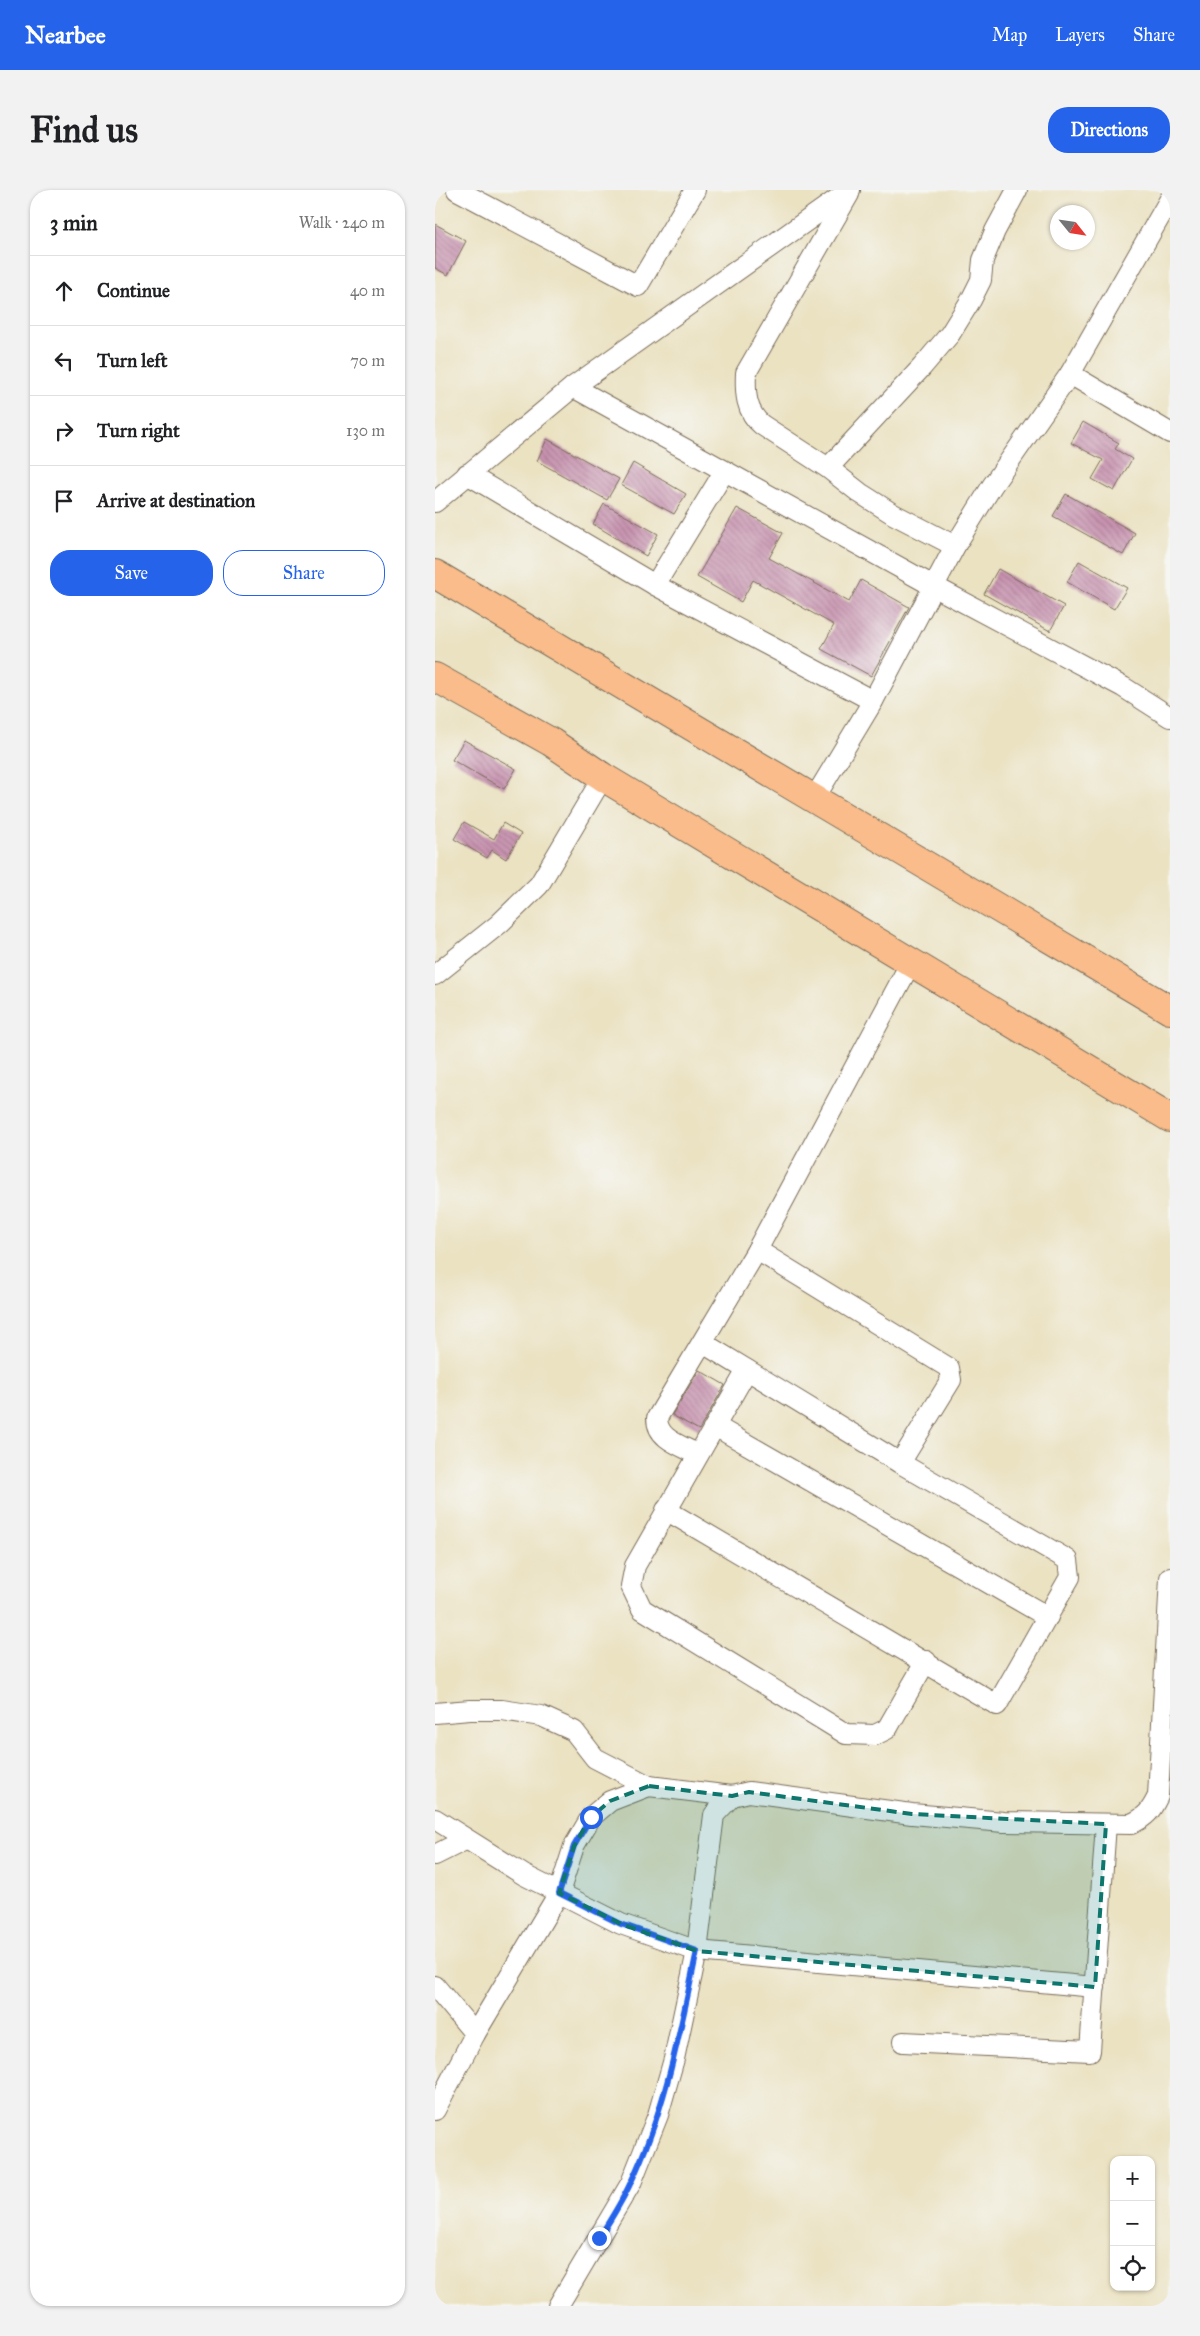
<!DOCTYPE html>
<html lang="en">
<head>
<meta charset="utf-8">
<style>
	body { margin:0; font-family:"IM FELL Great Primer",serif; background:#f2f2f2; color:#202124 }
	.controls { position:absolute; right:15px; bottom:15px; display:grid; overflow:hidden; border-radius:10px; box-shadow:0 1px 4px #0004 }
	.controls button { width:45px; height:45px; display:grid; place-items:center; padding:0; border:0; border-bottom:1px solid #e0e0e0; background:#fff; color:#202124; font:25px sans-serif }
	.compass { position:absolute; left:615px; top:15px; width:45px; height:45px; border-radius:50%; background:#fff; box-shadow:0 1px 4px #0004; rotate:120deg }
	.stop { position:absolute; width:15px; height:15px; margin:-11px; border:4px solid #2563eb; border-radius:50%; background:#fff }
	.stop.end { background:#2563eb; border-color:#fff; box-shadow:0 1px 5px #0008 }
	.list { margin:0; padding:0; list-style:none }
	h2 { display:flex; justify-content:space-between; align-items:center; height:65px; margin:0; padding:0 20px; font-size:21px }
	h2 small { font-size:16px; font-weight:400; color:#757577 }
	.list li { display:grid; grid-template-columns:32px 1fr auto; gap:15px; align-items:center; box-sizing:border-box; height:70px; padding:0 20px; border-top:1px solid #e0e0e0 }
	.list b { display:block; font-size:19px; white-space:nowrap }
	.list em { font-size:16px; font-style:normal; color:#757577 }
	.actions { display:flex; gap:10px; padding:15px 20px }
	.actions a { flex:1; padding:11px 0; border:1px solid #2563eb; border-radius:20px; text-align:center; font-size:18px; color:#2563eb }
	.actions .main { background:#2563eb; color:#fff }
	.icon { flex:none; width:28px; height:28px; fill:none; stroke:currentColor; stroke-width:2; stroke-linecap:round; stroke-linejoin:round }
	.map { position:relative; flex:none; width:735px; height:2116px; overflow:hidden; border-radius:20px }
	header { display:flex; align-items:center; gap:30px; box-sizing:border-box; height:70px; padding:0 25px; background:#2563eb; color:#fff }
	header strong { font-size:24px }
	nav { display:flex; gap:28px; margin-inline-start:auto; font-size:18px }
	.intro { display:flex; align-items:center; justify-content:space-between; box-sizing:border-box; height:120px; padding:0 30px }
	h1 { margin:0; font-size:35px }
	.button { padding:12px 22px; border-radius:20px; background:#2563eb; color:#fff; font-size:18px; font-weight:700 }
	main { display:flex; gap:30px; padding:0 30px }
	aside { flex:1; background:#fff; border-radius:20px; box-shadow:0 1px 4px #0004 }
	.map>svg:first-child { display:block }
</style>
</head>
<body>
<header>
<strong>Nearbee</strong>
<nav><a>Map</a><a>Layers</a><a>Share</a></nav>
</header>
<div class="intro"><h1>Find us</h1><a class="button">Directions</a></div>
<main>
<aside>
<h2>3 min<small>Walk · 240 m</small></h2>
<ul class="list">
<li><svg class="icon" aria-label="ahead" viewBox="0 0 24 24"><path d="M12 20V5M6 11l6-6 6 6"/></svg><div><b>Continue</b></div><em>40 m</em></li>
<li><svg class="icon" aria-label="left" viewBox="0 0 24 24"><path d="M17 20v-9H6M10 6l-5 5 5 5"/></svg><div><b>Turn left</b></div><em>70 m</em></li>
<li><svg class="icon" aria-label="right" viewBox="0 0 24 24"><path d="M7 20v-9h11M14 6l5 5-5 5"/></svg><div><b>Turn right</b></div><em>130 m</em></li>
<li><svg class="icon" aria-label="arrive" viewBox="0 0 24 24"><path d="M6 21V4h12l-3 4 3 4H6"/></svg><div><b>Arrive at destination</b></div></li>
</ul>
<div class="actions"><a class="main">Save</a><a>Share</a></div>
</aside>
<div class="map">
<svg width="735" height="2116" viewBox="0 0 735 2116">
	<defs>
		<pattern id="building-back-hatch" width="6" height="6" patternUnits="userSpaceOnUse" patternTransform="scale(1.25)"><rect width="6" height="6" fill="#c893b0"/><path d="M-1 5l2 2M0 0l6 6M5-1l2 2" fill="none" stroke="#a4788f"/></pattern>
	</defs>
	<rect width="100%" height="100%" fill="#f6f6f2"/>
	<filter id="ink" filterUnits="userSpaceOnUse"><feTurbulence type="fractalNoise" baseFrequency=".02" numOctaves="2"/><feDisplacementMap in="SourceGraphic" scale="10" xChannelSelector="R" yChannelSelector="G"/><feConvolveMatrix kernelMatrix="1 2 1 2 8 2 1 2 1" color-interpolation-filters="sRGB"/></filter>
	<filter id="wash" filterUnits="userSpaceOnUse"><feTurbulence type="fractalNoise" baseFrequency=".0096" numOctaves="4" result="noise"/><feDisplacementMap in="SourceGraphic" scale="20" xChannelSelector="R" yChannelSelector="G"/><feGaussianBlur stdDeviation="1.12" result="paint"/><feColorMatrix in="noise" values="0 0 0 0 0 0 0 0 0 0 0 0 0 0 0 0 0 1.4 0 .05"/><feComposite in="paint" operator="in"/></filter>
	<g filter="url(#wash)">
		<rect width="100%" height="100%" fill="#ebe2c2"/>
		<g id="blocks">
			<!-- building -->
			<g fill="url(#building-back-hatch)">
				<path d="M0 34 31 51 13 85 0 78Z"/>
				<path d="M648 232 684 253 680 259 697 269 679 301 657 289 668 270 636 253Z"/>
				<path d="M112 249 184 289 172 310 102 271Z"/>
				<path d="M198 273 251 304 239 324 186 295Z"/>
				<path d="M631 304 700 343 688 365 618 326Z"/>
				<path d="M169 314 223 344 211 366 158 334Z"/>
				<path d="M302 318 348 343 334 368 414 412 426 390 474 417 436 486 386 459 399 435 318 390 306 412 262 387Z"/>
				<path d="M644 371 692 398 679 419 632 392Z"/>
				<path d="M563 379 629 416 615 441 549 404Z"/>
				<path d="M29 550 81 579 69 599 17 570Z"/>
				<path d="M29 632 59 649 68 633 86 644 71 669 57 660 52 668 19 649Z"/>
				<path d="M264 1180 290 1195 264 1240 237 1225Z"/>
			</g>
		</g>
	</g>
	<g filter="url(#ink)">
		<use href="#blocks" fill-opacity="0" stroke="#796a57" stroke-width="1"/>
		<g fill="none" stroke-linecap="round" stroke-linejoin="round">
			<defs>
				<g id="minor">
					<path d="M22 0 203 96 260 0"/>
					<path d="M414 4 311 183C310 203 311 222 327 235L393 278 425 303 458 324 520 356"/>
					<path d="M635 184 735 243"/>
					<path d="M138 197 500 397 688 497 735 527"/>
					<path d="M393 278 487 177 515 144 536 110 546 90 548 70 560 41 582 0"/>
					<path d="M32 284 220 395 438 511"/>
					<path d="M0 312 138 197 415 0"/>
					<path d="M220 395 289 282"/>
					<path d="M379 609 438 511 520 356 557 296 635 184 735 9"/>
					<path d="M0 785 64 734 104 695 168 587"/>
					<path d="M322 1060 514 1178 516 1190 465 1273"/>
					<path d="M312 1180 200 1376 196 1396 207 1419 411 1544 440 1545 452 1539 491 1471"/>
					<path d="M280 1236 613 1427"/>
					<path d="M262 1264C245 1255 222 1249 222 1228L322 1060 476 772"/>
					<path d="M231 1320 562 1515 635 1387 633 1370 465 1273 268 1153"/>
					<path d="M0 1523 35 1520H67L106 1526 139 1541 160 1568 214 1596"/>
					<path d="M0 1629 89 1685 186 1734 262 1761 660 1797"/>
					<path d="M0 1665 30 1650"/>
					<path d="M0 1796 40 1844"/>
					<path d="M468 1852 655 1861 671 1634"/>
					<path d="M0 1920 40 1844 124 1703 139 1656 156 1627 175 1611 214 1596 297 1606 314 1602 477 1624 569 1632 696 1634C711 1627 716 1621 723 1606L735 1388"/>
					<path d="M123 2116 196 1993 223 1925 239 1869 262 1761 279 1625 297 1606"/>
				</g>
				<g id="highway">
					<path d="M0 384 735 820"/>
					<path d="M0 487 116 552 168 587 735 928"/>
				</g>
			</defs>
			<!-- minor casing -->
			<use href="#minor" stroke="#796a57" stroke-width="22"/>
			<!-- highway casing -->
			<use href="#highway" stroke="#796a57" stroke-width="30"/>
			<!-- minor -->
			<use href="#minor" stroke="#fff" stroke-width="20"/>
			<!-- highway -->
			<use href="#highway" stroke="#f9bc8a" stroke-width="28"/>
		</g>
	</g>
	<g fill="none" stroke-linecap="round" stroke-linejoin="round" filter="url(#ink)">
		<!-- route -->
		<path stroke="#2563eb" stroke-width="6" d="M156 1627 139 1656 124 1703 186 1734 262 1761C245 1840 231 1919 196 1992 187 2012 175 2030 164 2048"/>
	</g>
	<!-- marked area -->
	<path fill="#0f766e" fill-opacity="0.2" stroke="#0f766e" stroke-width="4" stroke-dasharray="10 6" stroke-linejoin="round" d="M214 1596 297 1606 314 1602 477 1624 671 1634 660 1797 262 1761 186 1734 124 1703 139 1656 156 1627 175 1611Z"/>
</svg>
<div class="controls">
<button>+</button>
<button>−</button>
<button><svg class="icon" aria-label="locate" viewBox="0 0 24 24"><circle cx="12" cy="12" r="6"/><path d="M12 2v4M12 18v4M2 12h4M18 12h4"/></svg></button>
</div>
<svg class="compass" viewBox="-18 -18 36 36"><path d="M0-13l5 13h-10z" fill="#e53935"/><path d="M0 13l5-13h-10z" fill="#757577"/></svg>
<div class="stop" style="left:156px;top:1627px"></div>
<div class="stop end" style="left:164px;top:2048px"></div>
</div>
</main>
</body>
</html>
